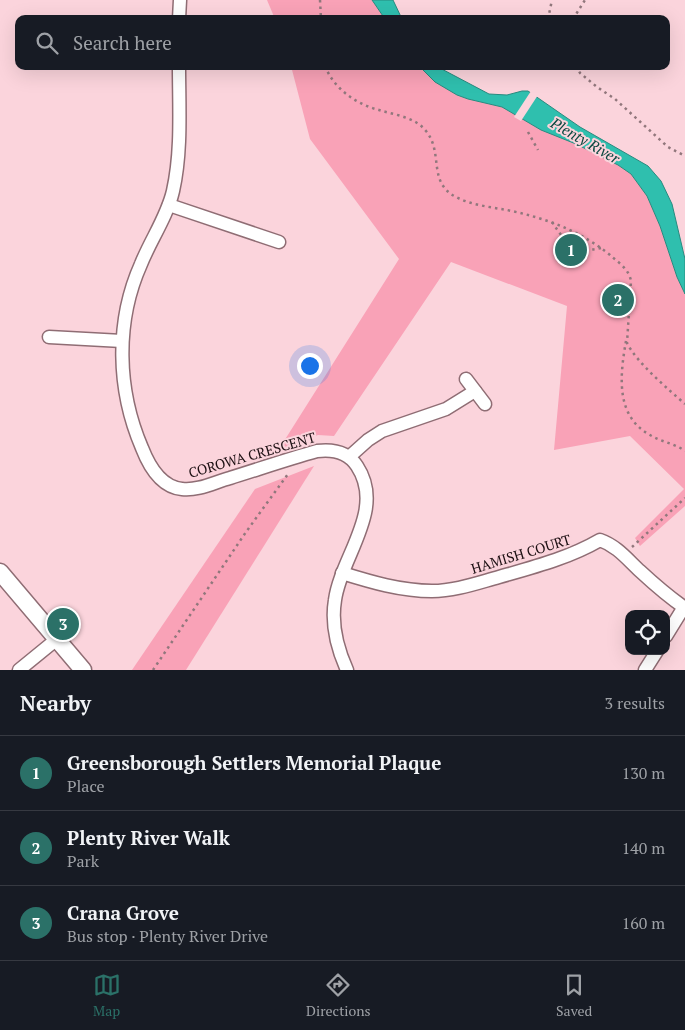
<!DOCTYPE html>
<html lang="en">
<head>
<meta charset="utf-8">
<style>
	body { margin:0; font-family:"PT Serif",serif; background:#242831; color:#f1f3f6 }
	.controls { position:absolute; right:15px; bottom:15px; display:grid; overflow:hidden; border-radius:10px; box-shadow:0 5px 20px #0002 }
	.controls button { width:45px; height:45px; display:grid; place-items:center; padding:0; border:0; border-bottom:1px solid #363941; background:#171b24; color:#f1f3f6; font:25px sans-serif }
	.you { position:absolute; left:309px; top:365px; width:18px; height:18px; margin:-12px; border:4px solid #fff; border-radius:50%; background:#1a73e8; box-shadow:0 0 0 8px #1a73e833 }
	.badge { display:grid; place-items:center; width:32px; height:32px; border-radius:50%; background:#2b7168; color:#fff; font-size:16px; font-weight:700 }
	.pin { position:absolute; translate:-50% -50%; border:2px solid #fff; box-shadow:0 1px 5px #0006 }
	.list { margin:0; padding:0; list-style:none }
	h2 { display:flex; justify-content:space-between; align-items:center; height:65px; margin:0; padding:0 20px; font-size:21px }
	h2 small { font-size:16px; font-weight:400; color:#9ea1a6 }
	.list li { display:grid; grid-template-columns:32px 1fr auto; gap:15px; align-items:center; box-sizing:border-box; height:75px; padding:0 20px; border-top:1px solid #363941 }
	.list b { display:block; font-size:19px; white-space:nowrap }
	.list p { margin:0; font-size:16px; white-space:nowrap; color:#9ea1a6 }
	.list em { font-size:16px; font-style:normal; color:#9ea1a6 }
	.icon { flex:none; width:28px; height:28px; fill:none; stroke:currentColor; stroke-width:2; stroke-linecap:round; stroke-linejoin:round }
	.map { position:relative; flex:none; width:685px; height:670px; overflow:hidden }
	.search { position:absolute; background:#171b24; box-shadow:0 5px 20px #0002; left:15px; right:15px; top:15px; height:55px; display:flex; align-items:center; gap:12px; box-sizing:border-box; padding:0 18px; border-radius:10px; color:#9ea1a6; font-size:19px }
	.sheet { height:290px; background:#171b24 }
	nav { display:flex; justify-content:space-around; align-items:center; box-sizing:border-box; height:70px; border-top:1px solid #363941; background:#171b24; font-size:14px; color:#9ea1a6 }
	nav a { display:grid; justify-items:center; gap:2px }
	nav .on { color:#2b7168 }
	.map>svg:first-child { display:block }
</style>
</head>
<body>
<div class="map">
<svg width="685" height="670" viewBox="0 0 685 670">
	<rect width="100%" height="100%" fill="#fbd4dc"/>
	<!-- green -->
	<g fill="#f9a2b7">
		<path d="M267 0H372L385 19H275Z"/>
		<path d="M291 66H419L426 73 457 95 468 99 502 107 541 130 576 144 618 165 631 174 647 196 660 226 677 277 685 294V506L640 546 635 538 684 489 630 436 554 450 567 306 451 262 334 436 318 435 279 449 399 259 310 139Z"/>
		<path d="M314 466 186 670H132L255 489Z"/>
	</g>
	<!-- water -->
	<g fill="#2fbfae" stroke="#298a7f">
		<path d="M372 0H393L402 19H385Z"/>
		<path d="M419 66H436L489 94 507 95 522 91H528L580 127 648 166 661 181 672 204 685 259V294L677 277 660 226 647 196 631 174 618 165 576 144 541 130 502 107 468 99 457 95 435 82Z"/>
	</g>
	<!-- pier -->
	<path fill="#fbd4dc" d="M531 91 538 95 521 121 514 117Z"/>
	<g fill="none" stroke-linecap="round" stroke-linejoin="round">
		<defs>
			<g id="minor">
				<path d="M179 19 180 0"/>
				<path d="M179 66C179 107 182 151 173 191 167 217 151 239 141 264 115 322 117 390 142 448 149 466 161 487 182 489 198 491 215 482 230 478 259 469 288 459 317 451 333 449 348 452 357 466 386 510 341 556 335 600 331 624 337 648 347 670"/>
				<path d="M169 205 279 242"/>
				<path d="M49 337 122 341"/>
				<path d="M466 379 485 404"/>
				<path d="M349 457 368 440 382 431 446 409 475 391"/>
				<path d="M342 573C371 582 401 591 432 591 455 591 477 583 499 577 534 567 569 558 600 540 617 546 627 559 640 571 654 584 669 597 685 608"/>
				<path d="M666 636 684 607"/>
				<path d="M19 670 57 639"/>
				<path d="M645 670 657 651"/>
			</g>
			<path id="tertiary" d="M0 572 83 670"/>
		</defs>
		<!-- minor casing -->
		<use href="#minor" stroke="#8f6d74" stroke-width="15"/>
		<!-- tertiary casing -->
		<use href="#tertiary" stroke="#8f6d74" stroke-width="19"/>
		<!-- path -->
		<g stroke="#91777c" stroke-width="2.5" stroke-dasharray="2.5 4" stroke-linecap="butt">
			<path d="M320 0 321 19"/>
			<path d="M548 19 552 0"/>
			<path d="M573 19 585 0"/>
			<path d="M325 66C334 89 356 104 379 110 395 115 415 117 426 131 444 153 427 182 456 197 471 205 490 207 507 210 545 218 579 230 610 255 618 262 629 269 631 281L627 343C637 363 668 389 685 404"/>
			<path d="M576 66 580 73 597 87 615 99 668 147 685 156"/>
			<path d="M528 132 538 150"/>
			<path d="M552 222C566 243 574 254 601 248"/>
			<path d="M626 341C620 375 615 416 650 435 661 442 674 443 685 451"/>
			<path d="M632 547 685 498"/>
			<path d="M153 670 246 532 288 474"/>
		</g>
		<!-- minor -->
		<use href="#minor" stroke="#fff" stroke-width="12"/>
		<!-- tertiary -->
		<use href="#tertiary" stroke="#fff" stroke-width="16"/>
	</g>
	<g text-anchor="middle" stroke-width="4" stroke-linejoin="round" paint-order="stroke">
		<!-- street labels -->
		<g font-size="14" fill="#1c0f12" stroke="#fbd4dc">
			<text transform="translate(252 455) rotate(-16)" y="5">COROWA CRESCENT</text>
			<text transform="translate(521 554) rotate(-17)" y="5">HAMISH COURT</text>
		</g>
		<!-- water labels -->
		<g font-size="15" font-style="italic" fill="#0c4941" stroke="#fbd4dc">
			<text transform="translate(585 141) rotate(30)" y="5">Plenty River</text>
		</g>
	</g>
</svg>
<div class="controls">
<button><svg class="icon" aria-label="locate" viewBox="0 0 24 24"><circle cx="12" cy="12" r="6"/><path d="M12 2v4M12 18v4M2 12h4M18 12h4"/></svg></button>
</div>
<div class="you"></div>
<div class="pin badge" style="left:571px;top:250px">1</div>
<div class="pin badge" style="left:618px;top:300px">2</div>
<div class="pin badge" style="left:63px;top:624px">3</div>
<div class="search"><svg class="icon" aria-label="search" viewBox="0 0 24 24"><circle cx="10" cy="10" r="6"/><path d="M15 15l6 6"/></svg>Search here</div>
</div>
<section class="sheet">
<h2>Nearby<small>3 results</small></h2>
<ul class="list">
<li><span class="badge">1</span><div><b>Greensborough Settlers Memorial Plaque</b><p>Place</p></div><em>130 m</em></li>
<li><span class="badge">2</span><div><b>Plenty River Walk</b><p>Park</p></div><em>140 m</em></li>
<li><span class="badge">3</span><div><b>Crana Grove</b><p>Bus stop · Plenty River Drive</p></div><em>160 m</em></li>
</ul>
</section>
<nav>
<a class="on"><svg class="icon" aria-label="map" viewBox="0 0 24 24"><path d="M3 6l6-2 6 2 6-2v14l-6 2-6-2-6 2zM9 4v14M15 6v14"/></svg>Map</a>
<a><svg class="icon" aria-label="directions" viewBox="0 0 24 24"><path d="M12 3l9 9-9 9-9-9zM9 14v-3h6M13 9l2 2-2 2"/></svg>Directions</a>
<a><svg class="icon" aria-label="saved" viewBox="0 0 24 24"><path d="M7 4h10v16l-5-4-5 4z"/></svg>Saved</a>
</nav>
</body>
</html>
